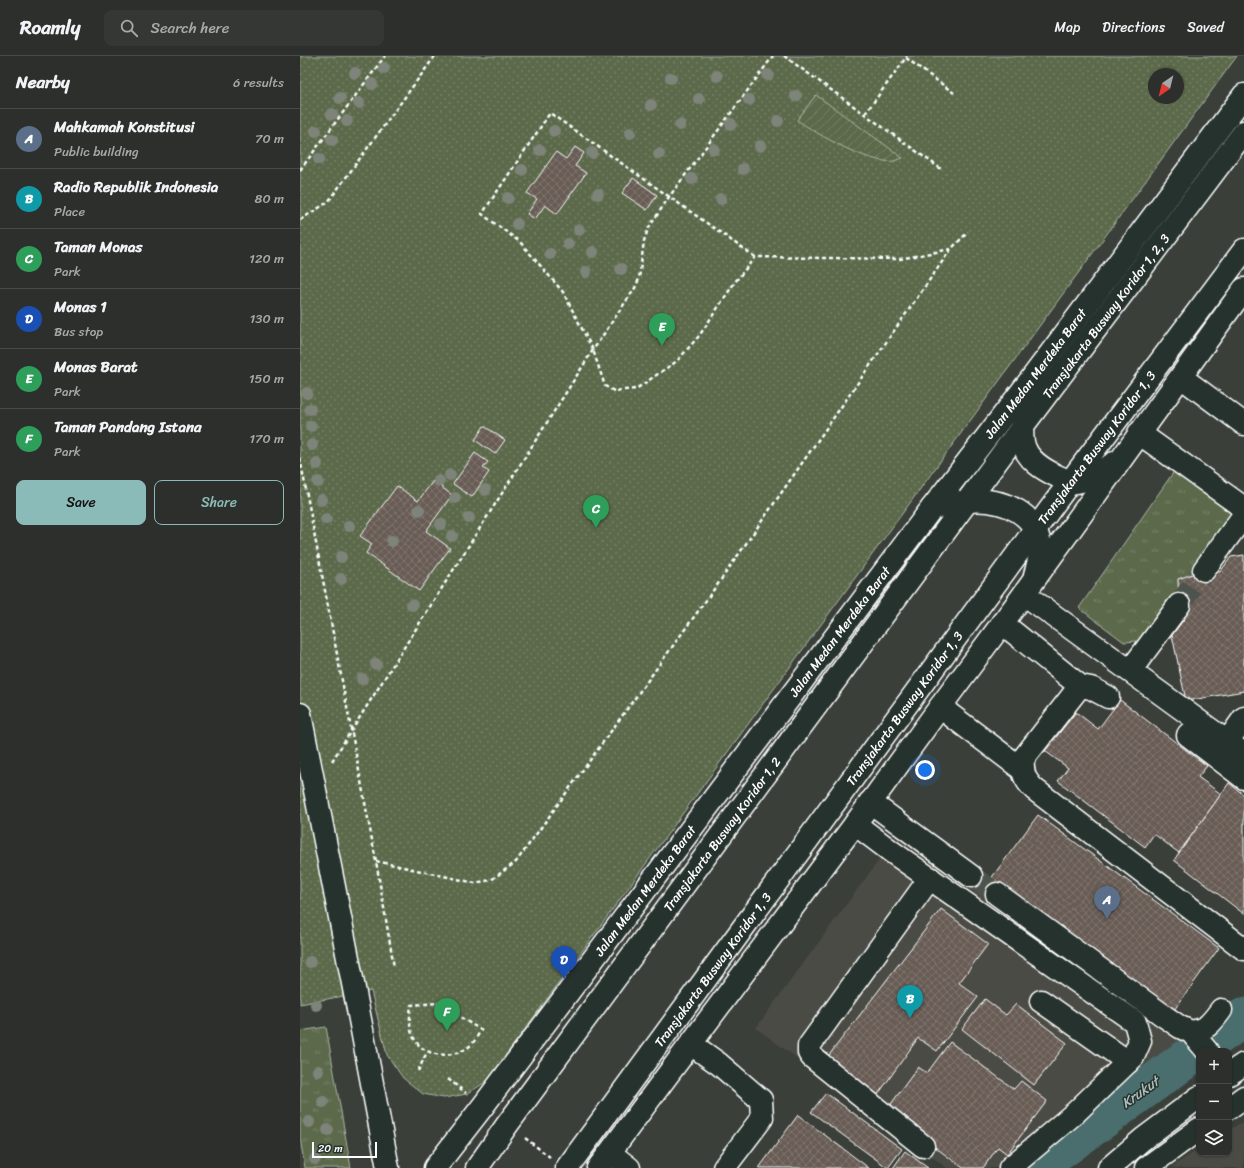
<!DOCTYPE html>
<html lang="en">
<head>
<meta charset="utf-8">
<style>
	body { margin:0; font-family:Sriracha,sans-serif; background:#343733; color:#f1f3f6 }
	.controls { position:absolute; right:12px; bottom:12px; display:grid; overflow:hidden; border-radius:8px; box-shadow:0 1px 3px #0004 }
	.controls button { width:36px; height:36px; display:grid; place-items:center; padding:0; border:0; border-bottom:1px solid #484a47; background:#2c2f2b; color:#f1f3f6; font:20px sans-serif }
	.compass { position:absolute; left:848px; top:12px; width:36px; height:36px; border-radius:50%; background:#2c2f2b; box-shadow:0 1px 3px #0004; rotate:215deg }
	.scale { position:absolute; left:12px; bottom:10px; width:65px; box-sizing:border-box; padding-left:4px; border:2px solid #fff; border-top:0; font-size:11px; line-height:14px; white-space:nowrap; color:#fff; -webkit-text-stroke:3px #26332d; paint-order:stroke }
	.you { position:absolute; left:625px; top:714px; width:14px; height:14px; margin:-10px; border:3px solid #fff; border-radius:50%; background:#1a73e8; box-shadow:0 0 0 6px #1a73e833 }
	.badge { display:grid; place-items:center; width:26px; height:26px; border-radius:50%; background:#8bbbb9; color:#fff; font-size:13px; font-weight:700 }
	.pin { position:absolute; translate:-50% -33px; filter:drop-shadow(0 1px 2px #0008) }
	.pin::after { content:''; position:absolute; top:21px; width:14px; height:12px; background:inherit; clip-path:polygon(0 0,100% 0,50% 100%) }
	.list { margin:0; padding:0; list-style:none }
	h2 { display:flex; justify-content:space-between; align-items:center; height:52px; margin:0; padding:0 16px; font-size:17px }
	h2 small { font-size:13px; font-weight:400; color:#a6a9a9 }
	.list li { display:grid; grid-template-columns:26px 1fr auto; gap:12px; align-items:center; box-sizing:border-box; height:60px; padding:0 16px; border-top:1px solid #484a47 }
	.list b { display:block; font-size:15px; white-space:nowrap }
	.list p { margin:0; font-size:13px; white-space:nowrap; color:#a6a9a9 }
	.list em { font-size:13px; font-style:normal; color:#a6a9a9 }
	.actions { display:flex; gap:8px; padding:12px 16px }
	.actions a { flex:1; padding:9px 0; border:1px solid #8bbbb9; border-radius:8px; text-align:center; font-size:14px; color:#8bbbb9 }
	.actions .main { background:#8bbbb9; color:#111 }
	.icon { flex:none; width:22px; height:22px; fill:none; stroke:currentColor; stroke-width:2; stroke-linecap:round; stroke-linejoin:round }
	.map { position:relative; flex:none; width:944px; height:1112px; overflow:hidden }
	header { display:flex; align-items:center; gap:24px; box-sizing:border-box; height:56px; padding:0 20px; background:#2c2f2b; border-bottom:1px solid #484a47 }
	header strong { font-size:19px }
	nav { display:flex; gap:22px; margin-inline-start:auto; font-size:14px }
	.search { width:280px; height:36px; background:#343733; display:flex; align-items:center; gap:10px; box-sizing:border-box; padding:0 14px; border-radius:8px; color:#a6a9a9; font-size:15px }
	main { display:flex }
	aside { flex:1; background:#2c2f2b }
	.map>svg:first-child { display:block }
</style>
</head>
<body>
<header>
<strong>Roamly</strong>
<div class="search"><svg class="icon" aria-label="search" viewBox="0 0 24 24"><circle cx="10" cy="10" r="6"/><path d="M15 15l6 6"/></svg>Search here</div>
<nav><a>Map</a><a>Directions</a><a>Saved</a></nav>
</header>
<main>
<aside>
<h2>Nearby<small>6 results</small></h2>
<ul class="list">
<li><span class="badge" style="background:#5c6f8a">A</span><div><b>Mahkamah Konstitusi</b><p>Public building</p></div><em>70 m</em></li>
<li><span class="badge" style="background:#0f9aa8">B</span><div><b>Radio Republik Indonesia</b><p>Place</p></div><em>80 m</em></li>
<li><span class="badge" style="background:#2e9e5b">C</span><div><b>Taman Monas</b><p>Park</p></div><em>120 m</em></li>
<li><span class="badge" style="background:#1a4fb4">D</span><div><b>Monas 1</b><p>Bus stop</p></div><em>130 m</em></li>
<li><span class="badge" style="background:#2e9e5b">E</span><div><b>Monas Barat</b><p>Park</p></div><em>150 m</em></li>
<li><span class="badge" style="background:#2e9e5b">F</span><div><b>Taman Pandang Istana</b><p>Park</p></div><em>170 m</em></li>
</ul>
<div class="actions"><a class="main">Save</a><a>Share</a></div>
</aside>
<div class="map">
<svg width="944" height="1112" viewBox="0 0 944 1112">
	<defs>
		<pattern id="grass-tufts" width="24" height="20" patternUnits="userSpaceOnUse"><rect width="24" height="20" fill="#5c6b4c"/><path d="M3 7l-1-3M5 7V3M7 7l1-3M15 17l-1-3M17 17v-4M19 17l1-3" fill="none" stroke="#748167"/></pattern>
		<pattern id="park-dots" width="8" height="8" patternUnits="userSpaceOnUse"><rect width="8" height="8" fill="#5c6b4c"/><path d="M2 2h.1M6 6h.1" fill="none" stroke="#748167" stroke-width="1.8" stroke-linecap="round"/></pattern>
		<pattern id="garden-furrows" width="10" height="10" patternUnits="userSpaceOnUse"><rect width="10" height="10" fill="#5c6b4c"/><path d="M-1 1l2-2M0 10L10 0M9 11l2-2" fill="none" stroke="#748167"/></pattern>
		<pattern id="building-cross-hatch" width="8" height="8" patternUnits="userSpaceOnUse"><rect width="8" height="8" fill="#675c54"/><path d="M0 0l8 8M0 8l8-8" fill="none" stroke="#7e746e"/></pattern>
	</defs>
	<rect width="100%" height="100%" fill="#3a3f39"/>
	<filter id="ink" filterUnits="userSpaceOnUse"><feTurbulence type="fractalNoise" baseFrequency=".025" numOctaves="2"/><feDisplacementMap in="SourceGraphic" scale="8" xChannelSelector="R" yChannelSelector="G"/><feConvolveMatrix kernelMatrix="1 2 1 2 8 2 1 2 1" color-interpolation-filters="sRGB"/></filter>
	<g filter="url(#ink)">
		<!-- built -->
		<g fill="#4c4c45">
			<path d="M598 778 885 987 807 1042 722 1112H647L456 972Z"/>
			<path d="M944 1065V1112H874L873 1110 899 1093V1097H929V1074Z"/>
		</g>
		<!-- grass -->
		<g fill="url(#grass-tufts)" stroke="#aeb5a6">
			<path d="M884 401 939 442 938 465 850 584 824 586 779 552Z"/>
			<path d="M26 971 51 1112H5L0 1082V975Z"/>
		</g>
		<!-- park -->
		<path fill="url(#park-dots)" stroke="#aeb5a6" fill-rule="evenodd" d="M0 0H937L187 1025 167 1038 144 1042 123 1038 103 1022 87 999 71 935 0 948ZM854 18H878V42H854Z"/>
		<!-- garden -->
		<path fill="url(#garden-furrows)" stroke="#aeb5a6" d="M516 39 603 102C600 103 597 104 594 105 570 109 517 78 497 64Z"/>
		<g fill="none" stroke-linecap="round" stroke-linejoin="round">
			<!-- river -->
			<path stroke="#496e6d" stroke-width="39" d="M736 1112 944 961"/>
		</g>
		<!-- building -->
		<g fill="url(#building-cross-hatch)" stroke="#fff">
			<path d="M275 91 284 97 275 110 286 117 257 158 245 149 235 163 227 158 237 143 227 137 256 96 266 103Z"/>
			<path d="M333 122 357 139 347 154 322 137Z"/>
			<path d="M184 370 205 384 195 398 175 384Z"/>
			<path d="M175 397 188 406 183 412 189 416 172 441 153 428Z"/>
			<path d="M133 425 152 439 126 475 150 492 119 535 66 497 72 488 60 480 97 430 118 445Z"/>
			<path d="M944 499V635L886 645 872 579 885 562 879 549 878 523 904 514 920 516 931 501Z"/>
			<path d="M820 644 907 710 898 721 921 738 879 797 854 778 845 791 758 725 768 712 745 695 776 656 798 673Z"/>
			<path d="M929 727 944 739V858L874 804Z"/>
			<path d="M738 759 919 892 869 961 687 828Z"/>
			<path d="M641 853 688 888 659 927 678 941 637 995 618 982 574 1044 523 1007Z"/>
			<path d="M685 943 706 959 716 948 767 987 734 1029 662 973Z"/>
			<path d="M650 986 714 1033 721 1025 747 1045 707 1098 698 1091 683 1112H663L592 1059 591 1048 618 1011 627 1017Z"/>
			<path d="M526 1037 602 1093 588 1112 511 1056Z"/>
			<path d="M498 1059 569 1112H459Z"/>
			<path d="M605 1095 628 1112H593Z"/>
		</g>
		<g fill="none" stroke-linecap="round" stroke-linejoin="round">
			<!-- minor-tunnel -->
			<g stroke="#4e524d" stroke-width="22" stroke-dasharray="22 11" stroke-linecap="butt">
				<path d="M879 549 904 514"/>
				<path d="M671 820 697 838"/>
			</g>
			<defs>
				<g id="minor">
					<path d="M881 321 944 368"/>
					<path d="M839 377 944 452"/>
					<path d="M904 514 944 459"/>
					<path d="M724 538 944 698"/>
					<path d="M702 567 780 630"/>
					<path d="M830 615 879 549"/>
					<path d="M808 641 791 632 780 630 723 703C722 716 724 723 734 733L944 893"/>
					<path d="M640 651 723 714"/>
					<path d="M0 658 58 953 88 1112"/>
					<path d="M888 679 944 722"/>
					<path d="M927 686 944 662"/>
					<path d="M570 746 671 820"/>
					<path d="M555 768 592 796 835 966 840 985 833 1001 776 1056 710 1112"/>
					<path d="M697 838 864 960 880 971 891 976 907 995"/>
					<path d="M741 945 828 1006"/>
					<path d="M891 976C908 973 911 967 921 954"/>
					<path d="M391 988 419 1008 461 1044 462 1062 424 1112"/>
					<path d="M623 1090 512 1001 509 997V990L630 822"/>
					<path d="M310 1097 329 1112"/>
					<path id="s1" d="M177 1112 207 1069 722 371 944 76"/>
					<path id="s2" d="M267 1112 770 426 944 194"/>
				</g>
				<g id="major">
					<path d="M729 328C726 347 720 367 723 386 726 404 744 414 759 421 762 422 766 425 770 426 784 428 803 415 814 407"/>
					<path d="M632 452C644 450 656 446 668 445 703 442 742 457 740 498 739 505 737 512 735 519"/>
					<path d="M929 1018 944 1008"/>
					<path d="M929 1052 944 1041"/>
					<path id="s3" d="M135 1112 183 1050 632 452 729 326 944 39"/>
					<path d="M298 1112 555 768 640 651 724 538 944 233"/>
					<path d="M809 1112 843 1083 899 1041"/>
					<path d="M846 1112 899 1073"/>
				</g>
			</defs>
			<!-- minor casing -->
			<use href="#minor" stroke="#fff" stroke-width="25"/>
			<!-- major casing -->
			<use href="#major" stroke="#fff" stroke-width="25"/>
			<!-- path -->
			<g stroke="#fff" stroke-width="2.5" stroke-dasharray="4 3" stroke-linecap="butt">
				<path d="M484 0 641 113"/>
				<path d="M606 2 654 37"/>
				<path d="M565 58 607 0"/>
				<path d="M0 114 85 0"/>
				<path d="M0 164 28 146 135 0"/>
				<path d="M455 201 250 57 182 158 220 186 263 236 293 294 305 330 314 335 336 333 377 305 399 280 435 226 455 201 600 203 651 193"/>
				<path d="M0 402 76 805 94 911"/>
				<path d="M32 705 293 294 335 232 339 223 344 185 348 173 369 141 473 0"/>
				<path d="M76 805 175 827 191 824 216 806 420 525 651 193 668 176"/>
				<path d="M137 947 181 974C178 979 175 985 171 989 151 1006 117 1001 111 974 109 966 110 957 111 949Z"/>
				<path d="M118 1015 127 996"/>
				<path d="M148 1023 166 1037"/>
				<path d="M225 1082 250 1101"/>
			</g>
			<!-- minor -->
			<use href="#minor" stroke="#26332d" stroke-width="22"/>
			<!-- major -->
			<use href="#major" stroke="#26332d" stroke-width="22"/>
		</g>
		<!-- trees -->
		<g fill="#7e8479">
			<circle cx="84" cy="12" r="6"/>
			<circle cx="55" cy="17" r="6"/>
			<circle cx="468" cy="19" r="6"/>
			<circle cx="417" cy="20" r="6"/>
			<circle cx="371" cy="22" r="6"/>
			<circle cx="72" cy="28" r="6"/>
			<circle cx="496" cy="40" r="6"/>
			<circle cx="40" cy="42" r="6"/>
			<circle cx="399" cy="43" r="6"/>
			<circle cx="449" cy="44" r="6"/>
			<circle cx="59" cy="47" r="6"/>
			<circle cx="351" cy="49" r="6"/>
			<circle cx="32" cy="58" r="6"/>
			<circle cx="47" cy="65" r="6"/>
			<circle cx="478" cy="65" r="6"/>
			<circle cx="431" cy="68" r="6"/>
			<circle cx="380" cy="69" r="6"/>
			<circle cx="16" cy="75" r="6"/>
			<circle cx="254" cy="75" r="6"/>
			<circle cx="330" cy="77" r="6"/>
			<circle cx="32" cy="84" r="6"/>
			<circle cx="460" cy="90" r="6"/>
			<circle cx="414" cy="93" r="6"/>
			<circle cx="240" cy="94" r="6"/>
			<circle cx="292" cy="97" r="6"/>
			<circle cx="359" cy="98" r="6"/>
			<circle cx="19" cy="103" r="6"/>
			<circle cx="443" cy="113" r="6"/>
			<circle cx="222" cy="114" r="6"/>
			<circle cx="392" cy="123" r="6"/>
			<circle cx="298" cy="138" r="6"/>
			<circle cx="208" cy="142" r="6"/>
			<circle cx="421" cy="143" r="6"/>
			<circle cx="217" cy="168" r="6"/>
			<circle cx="279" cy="174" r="6"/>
			<circle cx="268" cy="188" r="6"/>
			<circle cx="293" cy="196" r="6"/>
			<circle cx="250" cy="198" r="6"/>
			<circle cx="321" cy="213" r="6"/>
			<circle cx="286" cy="216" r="6"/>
			<circle cx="7" cy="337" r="6"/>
			<circle cx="10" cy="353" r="6"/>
			<circle cx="11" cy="370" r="6"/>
			<circle cx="12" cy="389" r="6"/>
			<circle cx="17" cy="408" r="6"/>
			<circle cx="150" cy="419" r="6"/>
			<circle cx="139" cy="425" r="6"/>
			<circle cx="18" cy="426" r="6"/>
			<circle cx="185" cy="434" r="6"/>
			<circle cx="155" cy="442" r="6"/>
			<circle cx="21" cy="444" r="6"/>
			<circle cx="119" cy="454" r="6"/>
			<circle cx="169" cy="462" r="6"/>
			<circle cx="26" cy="463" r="6"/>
			<circle cx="141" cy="468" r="6"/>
			<circle cx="49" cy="470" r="6"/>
			<circle cx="152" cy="480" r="6"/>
			<circle cx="92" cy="485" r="6"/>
			<circle cx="41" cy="501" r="6"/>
			<circle cx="41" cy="523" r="6"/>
			<circle cx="112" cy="549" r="6"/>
			<circle cx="76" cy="608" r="6"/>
			<circle cx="62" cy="623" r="6"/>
			<circle cx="10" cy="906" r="6"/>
			<circle cx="16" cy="949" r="6"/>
			<circle cx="18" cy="1015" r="6"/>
			<circle cx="23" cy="1046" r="6"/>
			<circle cx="9" cy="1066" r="6"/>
			<circle cx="28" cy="1074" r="6"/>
			<circle cx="15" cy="1103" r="6"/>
		</g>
	</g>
	<g text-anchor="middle" stroke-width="3" stroke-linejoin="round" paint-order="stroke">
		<!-- street labels -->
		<g font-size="13" fill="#fff" stroke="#26332d">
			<text dy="5" stroke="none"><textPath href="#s1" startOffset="1059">Transjakarta Busway Koridor 1, 2, 3</textPath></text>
			<text dy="5" stroke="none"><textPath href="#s3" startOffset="996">Jalan Medan Merdeka Barat</textPath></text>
			<text dy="5" stroke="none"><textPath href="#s2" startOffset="894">Transjakarta Busway Koridor 1, 3</textPath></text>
			<text dy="5" stroke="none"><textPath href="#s3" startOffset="672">Jalan Medan Merdeka Barat</textPath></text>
			<text dy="5" stroke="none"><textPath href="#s2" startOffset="570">Transjakarta Busway Koridor 1, 3</textPath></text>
			<text dy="5" stroke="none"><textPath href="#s1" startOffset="414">Transjakarta Busway Koridor 1, 2</textPath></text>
			<text dy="5" stroke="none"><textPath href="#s3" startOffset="348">Jalan Medan Merdeka Barat</textPath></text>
			<text dy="5" stroke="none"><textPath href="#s2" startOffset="246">Transjakarta Busway Koridor 1, 3</textPath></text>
		</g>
		<!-- water labels -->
		<g font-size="14" font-style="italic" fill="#adbebd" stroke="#26332d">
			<text transform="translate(840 1036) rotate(-36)" y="5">Krukut</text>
		</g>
	</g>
</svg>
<div class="controls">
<button>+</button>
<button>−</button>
<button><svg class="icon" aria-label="layers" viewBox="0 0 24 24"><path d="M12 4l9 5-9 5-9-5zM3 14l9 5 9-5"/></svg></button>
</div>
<svg class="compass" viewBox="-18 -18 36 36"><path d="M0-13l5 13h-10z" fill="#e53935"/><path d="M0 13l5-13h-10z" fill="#a6a9a9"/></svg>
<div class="scale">20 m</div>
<div class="you"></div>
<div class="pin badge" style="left:807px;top:863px;background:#5c6f8a">A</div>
<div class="pin badge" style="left:610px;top:962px;background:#0f9aa8">B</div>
<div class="pin badge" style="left:296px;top:472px;background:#2e9e5b">C</div>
<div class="pin badge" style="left:264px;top:923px;background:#1a4fb4">D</div>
<div class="pin badge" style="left:362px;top:290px;background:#2e9e5b">E</div>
<div class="pin badge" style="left:147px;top:975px;background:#2e9e5b">F</div>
</div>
</main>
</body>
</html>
